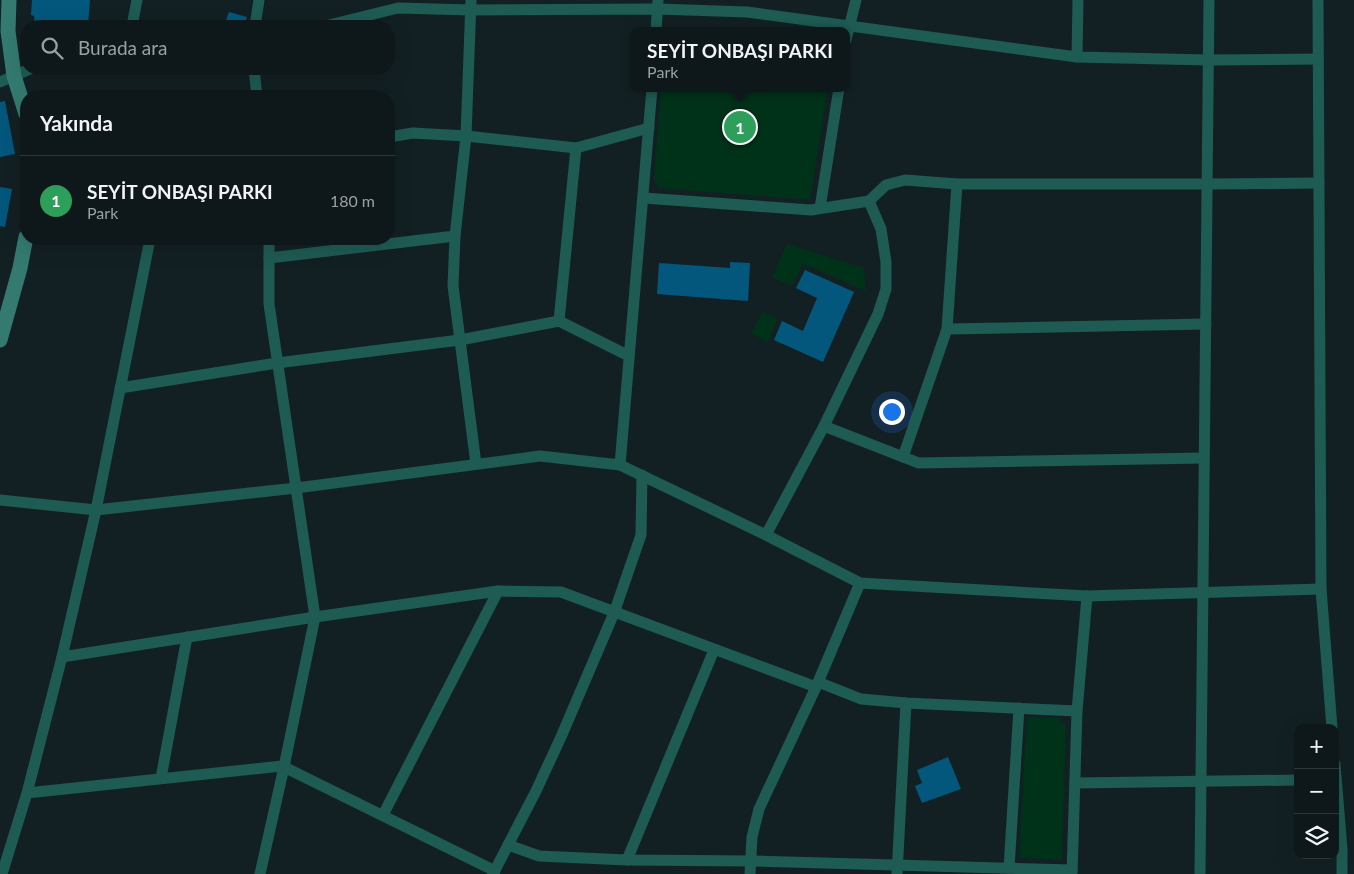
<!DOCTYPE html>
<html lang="tr">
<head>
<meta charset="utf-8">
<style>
	body { margin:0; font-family:Lato,sans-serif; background:#1c2527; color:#f1f3f6 }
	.controls { position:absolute; right:15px; bottom:15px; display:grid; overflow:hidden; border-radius:10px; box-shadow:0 5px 20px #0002 }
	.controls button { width:45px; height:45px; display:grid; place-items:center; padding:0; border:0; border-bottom:1px solid #2e3739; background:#0e181a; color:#f1f3f6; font:25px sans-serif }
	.you { position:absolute; left:891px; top:411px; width:18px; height:18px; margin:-12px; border:4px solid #fff; border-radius:50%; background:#1a73e8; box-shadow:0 0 0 8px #1a73e833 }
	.badge { display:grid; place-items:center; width:32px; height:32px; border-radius:50%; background:#f790ce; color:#fff; font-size:16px; font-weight:700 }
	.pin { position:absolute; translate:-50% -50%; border:2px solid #fff; box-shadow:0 1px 5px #0006 }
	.popup { position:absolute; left:630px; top:27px; width:220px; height:65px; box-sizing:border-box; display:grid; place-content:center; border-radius:10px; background:#0e181a; filter:drop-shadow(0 1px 4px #0005); font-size:16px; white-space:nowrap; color:#9ba0a2 }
	.popup b { font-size:19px; color:#f1f3f6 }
	.popup::after { content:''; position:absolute; left:50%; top:100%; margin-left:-10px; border:10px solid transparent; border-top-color:#0e181a }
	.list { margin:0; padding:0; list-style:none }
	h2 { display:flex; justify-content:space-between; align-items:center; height:65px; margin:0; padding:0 20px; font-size:21px }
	h2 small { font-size:16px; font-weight:400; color:#9ba0a2 }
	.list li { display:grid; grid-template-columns:32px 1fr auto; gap:15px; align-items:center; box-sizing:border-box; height:90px; padding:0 20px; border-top:1px solid #2e3739 }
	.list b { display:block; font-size:19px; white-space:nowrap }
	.list p { margin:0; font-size:16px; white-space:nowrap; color:#9ba0a2 }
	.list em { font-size:16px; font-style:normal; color:#9ba0a2 }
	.icon { flex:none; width:28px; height:28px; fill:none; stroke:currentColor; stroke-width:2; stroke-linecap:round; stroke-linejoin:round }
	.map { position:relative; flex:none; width:1354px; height:874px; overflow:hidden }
	.search { position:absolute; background:#0e181a; box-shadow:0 5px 20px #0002; left:20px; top:20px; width:375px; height:55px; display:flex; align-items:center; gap:12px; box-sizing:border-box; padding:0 18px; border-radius:20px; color:#9ba0a2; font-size:19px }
	.panel { position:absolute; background:#0e181a; box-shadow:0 5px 20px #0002; left:20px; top:90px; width:375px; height:155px; border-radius:20px }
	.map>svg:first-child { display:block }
</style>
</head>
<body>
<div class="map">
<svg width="1354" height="874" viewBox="0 0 1354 874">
	<rect width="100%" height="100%" fill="#132023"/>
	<!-- green -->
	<g fill="#003119">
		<path d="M661 88H828L810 200 659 188 654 179Z"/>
		<path d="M787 244 864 268 866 291 803 264 792 286 772 277Z"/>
		<path d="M762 312 778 319 768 342 751 334Z"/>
		<path d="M1027 717 1058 718 1066 726 1062 860 1019 858Z"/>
	</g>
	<!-- building -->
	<g fill="#03577d">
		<path d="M32 0H90L88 26H35L34 16 31 15Z"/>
		<path d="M229 12 247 17 244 26H224Z"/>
		<path d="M5 101 15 154 0 157V102Z"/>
		<path d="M0 187 12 189 5 227 0 226Z"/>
		<path d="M730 262 750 263 748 301 657 294 659 263 730 268Z"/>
		<path d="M805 270 854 292 823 362 774 340 782 321 803 331 817 298 796 288Z"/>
		<path d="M948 757 961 789 922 803 915 786 922 783 917 770Z"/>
	</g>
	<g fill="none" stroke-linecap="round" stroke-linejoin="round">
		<!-- street -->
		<g stroke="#1e5b53" stroke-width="11">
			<path d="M1318 0 1321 589 1332 728"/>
			<path d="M132 26 137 0"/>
			<path d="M255 26 259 0"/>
			<path d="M325 26 398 8 471 10 658 9 747 12 1077 57 1209 60 1318 59"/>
			<path d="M656 31 658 0"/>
			<path d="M846 40 856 0"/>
			<path d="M1077 57 1078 0"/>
			<path d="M254 69 257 96"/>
			<path d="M0 82 30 69"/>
			<path d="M389 137 413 133 466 136 471 0"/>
			<path d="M644 198 811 210 869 201 886 185 905 180 957 184"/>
			<path d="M820 208 839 88"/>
			<path d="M455 236 453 286 476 464"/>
			<path d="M150 239 96 510 62 657 315 617 498 591"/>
			<path d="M269 258 455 236 466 136 576 148"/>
			<path d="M559 321 576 148 649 128"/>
			<path d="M947 329 1206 324"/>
			<path d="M120 388 277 363 460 340 559 321 629 356"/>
			<path d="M824 426 878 314 886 289V262L881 229 869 201"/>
			<path d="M903 457 947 329 957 184H1208L1319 183"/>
			<path d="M620 465 652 88"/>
			<path d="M0 500 96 510 296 488 540 456 620 465 766 535 860 583 1087 596 1321 589"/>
			<path d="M766 535 824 426 919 463 1204 458"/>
			<path d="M818 682 861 699 906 703 1077 711"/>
			<path d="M1335 764 1342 849V874"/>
			<path d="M161 778 187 637"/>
			<path d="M1075 783 1298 780"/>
			<path d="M27 793 282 766 495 871"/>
			<path d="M383 815 498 591 561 592 816 687"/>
			<path d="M508 845 539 856 627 860 751 861 1072 870"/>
			<path d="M627 860 714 650"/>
			<path d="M1009 868 1019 708"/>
			<path d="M2 874 27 793 62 657"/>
			<path d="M260 874 284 767 315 617 269 304V239"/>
			<path d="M493 874 536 791 561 737 614 613 641 535 642 475"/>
			<path d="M750 874 752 837 759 809 816 687 860 583"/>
			<path d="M897 874 906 703"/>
			<path d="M1072 874 1077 711 1087 596"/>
			<path d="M1200 874 1209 0"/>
		</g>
		<!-- secondary -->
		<g stroke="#347a70" stroke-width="15">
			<path d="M9 0 8 31 14 76 26 114"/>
			<path d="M0 340 20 268 26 237"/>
		</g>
	</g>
</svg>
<div class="controls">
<button>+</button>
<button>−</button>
<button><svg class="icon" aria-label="layers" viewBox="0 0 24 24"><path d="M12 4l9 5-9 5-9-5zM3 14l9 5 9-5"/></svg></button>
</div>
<div class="you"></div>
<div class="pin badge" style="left:740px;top:127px;background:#2e9e5b">1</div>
<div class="popup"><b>SEYİT ONBAŞI PARKI</b>Park</div>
<div class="search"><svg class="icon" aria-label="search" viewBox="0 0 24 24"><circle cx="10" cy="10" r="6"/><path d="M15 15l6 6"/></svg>Burada ara</div>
<section class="panel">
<h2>Yakında<small></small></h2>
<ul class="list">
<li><span class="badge" style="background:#2e9e5b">1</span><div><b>SEYİT ONBAŞI PARKI</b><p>Park</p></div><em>180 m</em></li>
</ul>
</section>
</div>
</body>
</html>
